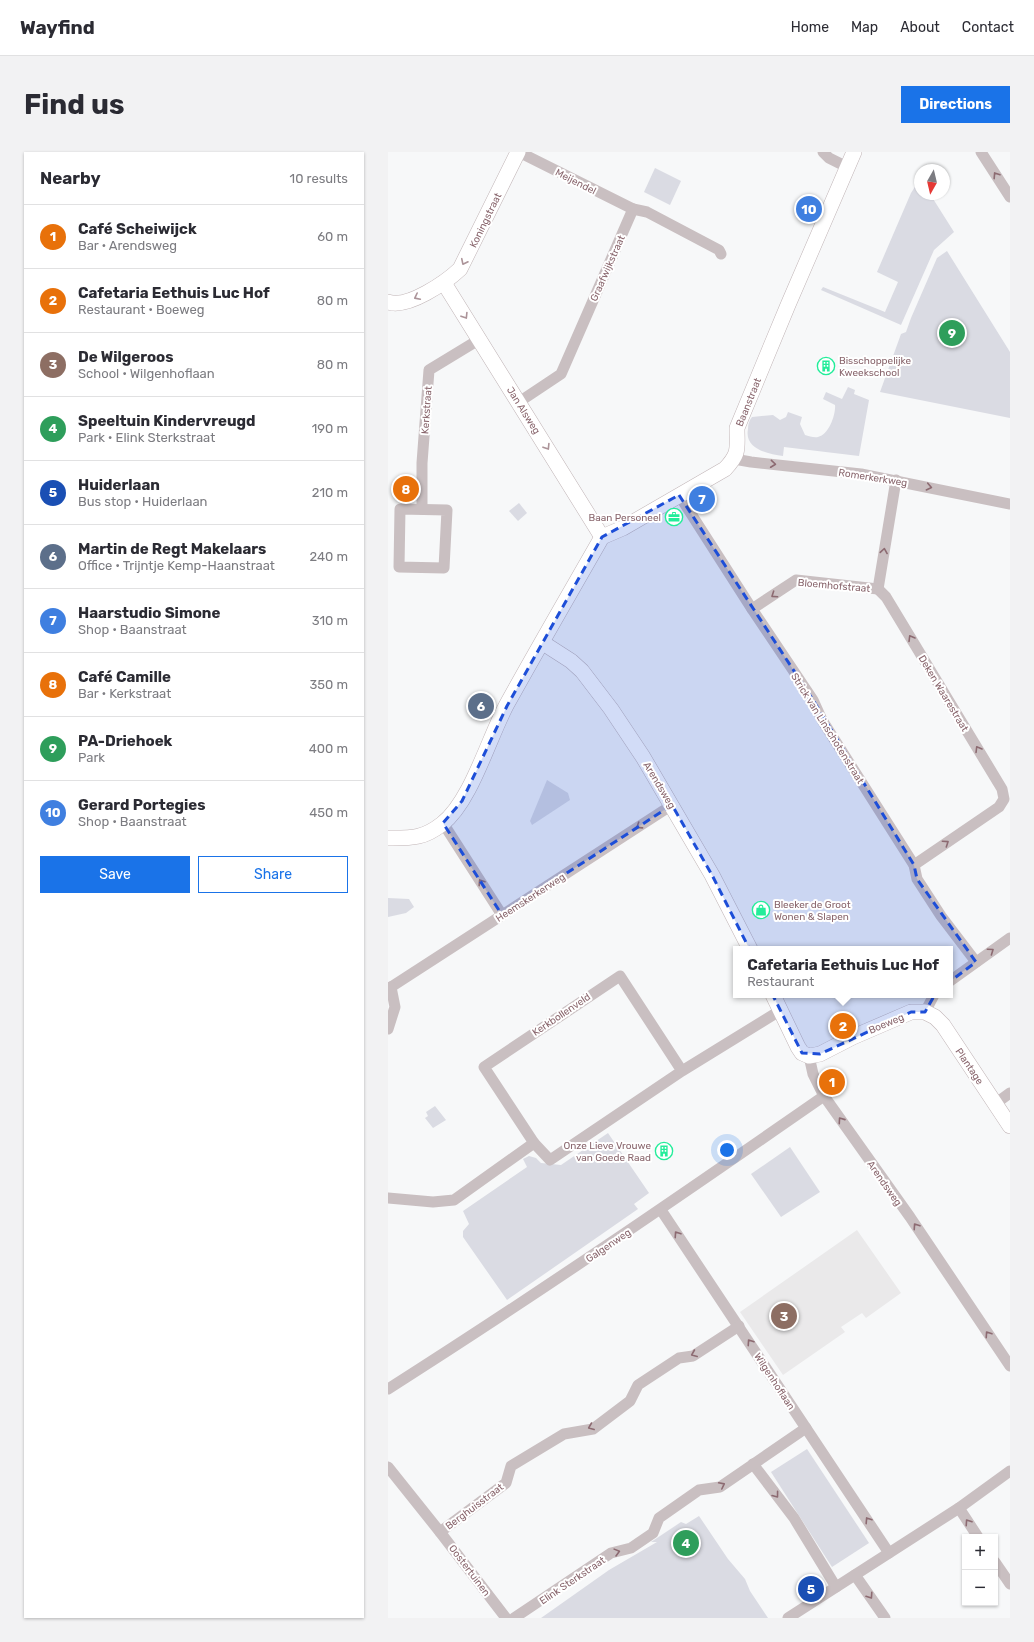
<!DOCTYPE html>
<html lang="en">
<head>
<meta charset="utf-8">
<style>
	body { margin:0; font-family:Rubik,sans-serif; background:#f2f2f3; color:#2b2b33 }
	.controls { position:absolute; right:12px; bottom:12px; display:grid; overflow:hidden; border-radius:0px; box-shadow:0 1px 3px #0004 }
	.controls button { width:36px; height:36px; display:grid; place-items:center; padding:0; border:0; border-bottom:1px solid #e1e1e2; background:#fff; color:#2b2b33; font:20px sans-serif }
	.compass { position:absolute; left:526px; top:12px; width:36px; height:36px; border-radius:50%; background:#fff; box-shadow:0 1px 3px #0004; rotate:188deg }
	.you { position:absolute; left:339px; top:998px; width:14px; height:14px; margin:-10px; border:3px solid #fff; border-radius:50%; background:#1a73e8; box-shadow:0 0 0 6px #1a73e833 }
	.badge { display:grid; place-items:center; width:26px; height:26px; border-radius:50%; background:#1a73e8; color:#fff; font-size:13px; font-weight:700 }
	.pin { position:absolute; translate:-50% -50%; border:2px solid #fff; box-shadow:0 1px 4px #0006 }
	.popup { position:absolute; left:345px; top:794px; width:220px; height:52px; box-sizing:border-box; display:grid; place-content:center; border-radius:0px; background:#fff; filter:drop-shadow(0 1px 3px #0005); font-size:13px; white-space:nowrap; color:#7c7c81 }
	.popup b { font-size:15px; color:#2b2b33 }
	.popup::after { content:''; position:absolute; left:50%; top:100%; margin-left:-8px; border:8px solid transparent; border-top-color:#fff }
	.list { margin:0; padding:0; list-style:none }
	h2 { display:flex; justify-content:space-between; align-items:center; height:52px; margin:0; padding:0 16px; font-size:17px }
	h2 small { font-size:13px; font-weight:400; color:#7c7c81 }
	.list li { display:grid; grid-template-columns:26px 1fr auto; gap:12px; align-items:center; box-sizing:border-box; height:64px; padding:0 16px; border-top:1px solid #e1e1e2 }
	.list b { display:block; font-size:15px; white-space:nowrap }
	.list p { margin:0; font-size:13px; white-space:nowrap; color:#7c7c81 }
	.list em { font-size:13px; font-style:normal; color:#7c7c81 }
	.actions { display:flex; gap:8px; padding:12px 16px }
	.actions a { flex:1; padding:9px 0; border:1px solid #1a73e8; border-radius:0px; text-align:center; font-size:14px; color:#1a73e8 }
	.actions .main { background:#1a73e8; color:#fff }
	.map { position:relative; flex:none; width:622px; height:1466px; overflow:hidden; border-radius:0px }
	header { display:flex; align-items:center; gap:24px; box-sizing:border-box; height:56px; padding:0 20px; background:#fff; border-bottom:1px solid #e1e1e2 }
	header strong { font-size:19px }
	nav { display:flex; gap:22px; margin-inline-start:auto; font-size:14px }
	.intro { display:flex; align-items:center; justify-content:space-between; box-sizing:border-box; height:96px; padding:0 24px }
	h1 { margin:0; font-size:28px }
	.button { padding:10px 18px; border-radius:0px; background:#1a73e8; color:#fff; font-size:14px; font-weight:700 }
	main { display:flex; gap:24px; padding:0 24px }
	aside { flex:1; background:#fff; border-radius:0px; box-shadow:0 1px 3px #0004 }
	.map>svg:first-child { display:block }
</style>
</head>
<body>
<header>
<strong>Wayfind</strong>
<nav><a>Home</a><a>Map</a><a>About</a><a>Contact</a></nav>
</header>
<div class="intro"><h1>Find us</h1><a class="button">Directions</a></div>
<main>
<aside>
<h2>Nearby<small>10 results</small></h2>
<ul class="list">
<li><span class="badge" style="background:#e8710a">1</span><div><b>Café Scheiwijck</b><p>Bar · Arendsweg</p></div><em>60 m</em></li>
<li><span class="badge" style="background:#e8710a">2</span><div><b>Cafetaria Eethuis Luc Hof</b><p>Restaurant · Boeweg</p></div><em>80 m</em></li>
<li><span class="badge" style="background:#8d6e63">3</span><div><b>De Wilgeroos</b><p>School · Wilgenhoflaan</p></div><em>80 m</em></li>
<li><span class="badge" style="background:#2e9e5b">4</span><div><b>Speeltuin Kindervreugd</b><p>Park · Elink Sterkstraat</p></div><em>190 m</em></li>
<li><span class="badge" style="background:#1a4fb4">5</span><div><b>Huiderlaan</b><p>Bus stop · Huiderlaan</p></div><em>210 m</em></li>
<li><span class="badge" style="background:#5c6f8a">6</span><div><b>Martin de Regt Makelaars</b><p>Office · Trijntje Kemp-Haanstraat</p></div><em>240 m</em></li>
<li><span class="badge" style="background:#3f7fe0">7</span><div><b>Haarstudio Simone</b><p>Shop · Baanstraat</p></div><em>310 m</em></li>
<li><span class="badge" style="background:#e8710a">8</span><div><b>Café Camille</b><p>Bar · Kerkstraat</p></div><em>350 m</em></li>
<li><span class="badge" style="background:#2e9e5b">9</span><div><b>PA-Driehoek</b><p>Park</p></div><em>400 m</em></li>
<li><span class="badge" style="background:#3f7fe0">10</span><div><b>Gerard Portegies</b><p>Shop · Baanstraat</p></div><em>450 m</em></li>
</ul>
<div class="actions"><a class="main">Save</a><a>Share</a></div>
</aside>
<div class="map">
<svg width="622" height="1466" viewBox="0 0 622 1466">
	<rect width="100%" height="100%" fill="#f7f8f9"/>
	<!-- built -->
	<path fill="#eae9ea" d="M469 1078 513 1141 478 1166 474 1161 453 1175 457 1180 395 1223 352 1160Z"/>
	<!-- green -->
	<g fill="#dadbe3">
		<path d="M267 16 293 29 282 53 256 40Z"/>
		<path d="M532 27V42H542L566 80 546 98 513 173 433 138 435 135 497 160 510 130 489 120 523 41Z"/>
		<path d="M559 99 622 200V266L492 240 513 182 518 180 523 166 549 106Z"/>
		<path d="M460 235 467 238 466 242 481 248 471 304 396 295 395 304C380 302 356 297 360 277 360 272 361 269 364 265L385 263 392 268 398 265 400 260 414 265 412 272 417 283C421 284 426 286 430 285 441 283 448 262 447 253L435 247 438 240 454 247Z"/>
		<path d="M131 351 139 361 130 369 121 359Z"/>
		<path d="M159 628 180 641 182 648 144 673 142 669Z"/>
		<path d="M0 746 21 747 26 755 18 761 0 765Z"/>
		<path d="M47 954 58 968 45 976 37 966 40 964 38 960Z"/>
		<path d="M220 981 261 1041 246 1052 250 1057 119 1148 75 1085V1079L81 1072 75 1059 139 1015 135 1007 141 1004 148 1006 153 1011 173 1013Z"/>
		<path d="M402 995 432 1040 393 1065 363 1022Z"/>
		<path d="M419 1297 481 1391 444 1415 383 1320Z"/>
		<path d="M311 1364 340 1407 357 1427 362 1439 380 1466H153L221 1418 269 1390H263L293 1370 298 1372Z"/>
	</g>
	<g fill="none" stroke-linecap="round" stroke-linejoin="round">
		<defs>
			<g id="secondary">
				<path d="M56 131 214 385"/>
				<path d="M0 150C20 157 58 130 72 117L130 0"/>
				<path d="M155 491 183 509 194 519 223 557 255 605 324 723 362 797"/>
				<path d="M0 686C23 686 35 687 54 672 83 650 101 585 119 552 150 496 182 441 214 385L235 376 337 317C352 301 349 297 349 276L400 153 466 0"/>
				<path d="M385 843 410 895 414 901 421 904 432 902 465 885 523 860H537L547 865 555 873 622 974"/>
			</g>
		</defs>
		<!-- secondary casing -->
		<use href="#secondary" stroke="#c0b4b6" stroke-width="16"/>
		<!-- street -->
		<g stroke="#c9bfc1" stroke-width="11">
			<path d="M131 0 245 57"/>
			<path d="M435 0 441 6 459 15"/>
			<path d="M593 0 622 45"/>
			<path d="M131 250 173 222 245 57 259 60 331 98 333 102"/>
			<path d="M346 307 363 310 473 322 622 352"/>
			<path d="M291 343 364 457 425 548 434 568 526 713 529 727 553 764 588 810"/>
			<path d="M12 357 59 358 56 416 11 415Z"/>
			<path d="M34 357V311L41 218 92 187"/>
			<path d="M490 437 498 445 614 637 616 647 611 655 526 713"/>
			<path d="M490 437 508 328"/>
			<path d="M364 457 408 428 490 437"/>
			<path d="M55 671 114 763"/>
			<path d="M562 829 622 786"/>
			<path d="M0 837 284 653"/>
			<path d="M537 860 546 843"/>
			<path d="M0 877 7 855 3 835"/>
			<path d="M421 904 425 922 436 944 522 1065 622 1214"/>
			<path d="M294 919 232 824 96 915 146 991 162 1008 294 919 393 858"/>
			<path d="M607 952 622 941"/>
			<path d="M0 1046 45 1050 66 1048 146 991"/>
			<path d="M273 1058 501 1401"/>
			<path d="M0 1237C148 1143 292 1044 436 944"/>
			<path d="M365 1312 406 1366 448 1435"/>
			<path d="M0 1315 52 1380 118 1466"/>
			<path d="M571 1356 590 1385"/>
			<path d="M52 1380 118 1331 123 1314 176 1282 205 1277 242 1249 250 1233 291 1206 305 1204 351 1174"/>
			<path d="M607 1410 622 1432"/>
			<path d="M467 1423 497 1466"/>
			<path d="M126 1466 223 1401 243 1396 265 1381 271 1366 311 1338 332 1335 418 1276"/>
			<path d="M400 1466 571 1356 622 1319"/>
		</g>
		<!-- secondary -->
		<use href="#secondary" stroke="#fff" stroke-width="15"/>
	</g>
	<!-- one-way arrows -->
	<defs><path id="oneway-chevron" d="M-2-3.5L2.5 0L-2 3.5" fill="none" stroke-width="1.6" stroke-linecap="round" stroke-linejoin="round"/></defs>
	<g stroke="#8c6a71">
		<use href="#oneway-chevron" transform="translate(608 23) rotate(-123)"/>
		<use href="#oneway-chevron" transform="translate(385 312) rotate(6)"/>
		<use href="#oneway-chevron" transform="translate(541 335) rotate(12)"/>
		<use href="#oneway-chevron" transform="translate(496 399) rotate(-81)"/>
		<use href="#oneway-chevron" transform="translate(386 443) rotate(146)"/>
		<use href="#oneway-chevron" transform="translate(523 486) rotate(-121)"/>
		<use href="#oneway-chevron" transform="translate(590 597) rotate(-121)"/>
		<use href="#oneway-chevron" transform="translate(251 674) rotate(147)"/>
		<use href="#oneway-chevron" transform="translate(558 691) rotate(-34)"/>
		<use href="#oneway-chevron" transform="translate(93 730) rotate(-123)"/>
		<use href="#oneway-chevron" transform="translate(603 799) rotate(-35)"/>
		<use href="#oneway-chevron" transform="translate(453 968) rotate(-125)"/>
		<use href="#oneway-chevron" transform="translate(528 1074) rotate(-124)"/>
		<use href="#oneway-chevron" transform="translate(289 1082) rotate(-124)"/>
		<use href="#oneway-chevron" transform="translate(600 1182) rotate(-124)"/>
		<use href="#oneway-chevron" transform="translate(362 1190) rotate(-124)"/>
		<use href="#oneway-chevron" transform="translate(306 1202) rotate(157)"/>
		<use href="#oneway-chevron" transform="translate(203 1275) rotate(158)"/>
		<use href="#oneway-chevron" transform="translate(334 1333) rotate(-27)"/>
		<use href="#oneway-chevron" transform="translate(388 1343) rotate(53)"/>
		<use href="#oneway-chevron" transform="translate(480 1368) rotate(-123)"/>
		<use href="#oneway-chevron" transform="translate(580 1370) rotate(-124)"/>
		<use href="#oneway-chevron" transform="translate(229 1400) rotate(-15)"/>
		<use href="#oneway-chevron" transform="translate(482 1444) rotate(56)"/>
	</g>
	<g stroke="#ac9499">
		<use href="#oneway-chevron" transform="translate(76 110) rotate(116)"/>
		<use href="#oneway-chevron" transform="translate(29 145) rotate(153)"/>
		<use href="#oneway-chevron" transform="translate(77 164) rotate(58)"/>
		<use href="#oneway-chevron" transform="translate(159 295) rotate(58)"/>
	</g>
	<!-- marked area -->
	<path fill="#1d4ed8" fill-opacity="0.2" stroke="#1d4ed8" stroke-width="3" stroke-dasharray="8 5" stroke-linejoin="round" d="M291 343 425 548 526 713 529 727 588 810 549 839 537 860H523L432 902 414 901 324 723 284 653 114 763 55 671 74 649 119 554 214 385Z"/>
	<!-- icons -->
	<defs>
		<symbol id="building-ring" viewBox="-11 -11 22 22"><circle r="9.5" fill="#fff" stroke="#23ed9a" stroke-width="1.5"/><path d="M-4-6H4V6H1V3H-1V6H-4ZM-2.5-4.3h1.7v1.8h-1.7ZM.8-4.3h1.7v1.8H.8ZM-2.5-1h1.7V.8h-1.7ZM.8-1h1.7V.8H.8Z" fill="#23ed9a"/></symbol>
		<symbol id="office-ring" viewBox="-11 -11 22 22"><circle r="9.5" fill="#fff" stroke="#23ed9a" stroke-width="1.5"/><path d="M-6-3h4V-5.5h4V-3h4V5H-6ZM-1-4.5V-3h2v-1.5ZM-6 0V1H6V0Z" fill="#23ed9a"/></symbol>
		<symbol id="shop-ring" viewBox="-11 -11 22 22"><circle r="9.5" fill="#fff" stroke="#23ed9a" stroke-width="1.5"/><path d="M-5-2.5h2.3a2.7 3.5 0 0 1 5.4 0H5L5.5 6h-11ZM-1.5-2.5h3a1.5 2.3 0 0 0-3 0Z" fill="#23ed9a"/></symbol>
	</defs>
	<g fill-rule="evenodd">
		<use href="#building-ring" x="428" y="204" width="20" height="20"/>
		<use href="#office-ring" x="276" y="355" width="20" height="20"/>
		<use href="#shop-ring" x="363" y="748" width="20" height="20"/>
		<use href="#building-ring" x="266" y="989" width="20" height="20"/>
	</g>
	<g text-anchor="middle" stroke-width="4" stroke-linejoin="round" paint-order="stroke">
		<!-- street labels -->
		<g font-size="10" fill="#89666d" stroke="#fff">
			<text transform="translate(188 29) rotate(27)" y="4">Meijendel</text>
			<text transform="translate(97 68) rotate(-64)" y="4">Koningstraat</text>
			<text transform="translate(219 116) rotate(-66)" y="4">Graafwijkstraat</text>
			<text transform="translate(360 250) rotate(-68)" y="4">Baanstraat</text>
			<text transform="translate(38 258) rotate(-86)" y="4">Kerkstraat</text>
			<text transform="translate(136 258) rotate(58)" y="4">Jan Alsweg</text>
			<text transform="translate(485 325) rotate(9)" y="4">Romerkerkweg</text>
			<text transform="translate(446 433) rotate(5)" y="4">Bloemhofstraat</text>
			<text transform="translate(556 541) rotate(59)" y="4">Deken Waarestraat</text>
			<text transform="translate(440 576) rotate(58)" y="4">Strick van Linschotenstraat</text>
			<text transform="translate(272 633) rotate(59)" y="4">Arendsweg</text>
			<text transform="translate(142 745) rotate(-33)" y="4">Heemskerkerweg</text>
			<text transform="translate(173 862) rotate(-34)" y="4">Kerkbollenveld</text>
			<text transform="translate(498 871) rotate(-23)" y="4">Boeweg</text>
			<text transform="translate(582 914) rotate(56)" y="4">Plantage</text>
			<text transform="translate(497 1031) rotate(55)" y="4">Arendsweg</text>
			<text transform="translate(220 1093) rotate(-34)" y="4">Galgenweg</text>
			<text transform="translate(387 1229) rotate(57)" y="4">Wilgenhoflaan</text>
			<text transform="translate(86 1354) rotate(-37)" y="4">Berghuisstraat</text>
			<text transform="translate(82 1418) rotate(53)" y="4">Oostertuinen</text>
			<text transform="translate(184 1428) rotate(-34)" y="4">Elink Sterkstraat</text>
		</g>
		<!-- poi labels -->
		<g font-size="10" fill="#89666d" stroke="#fff" text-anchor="start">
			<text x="451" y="212">Bisschoppelijke<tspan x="451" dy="12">Kweekschool</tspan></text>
			<text x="273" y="369" text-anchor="end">Baan Personeel</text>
			<text x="386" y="756">Bleeker de Groot<tspan x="386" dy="12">Wonen &amp; Slapen</tspan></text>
			<text x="263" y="997" text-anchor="end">Onze Lieve Vrouwe<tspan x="263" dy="12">van Goede Raad</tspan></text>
		</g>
	</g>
</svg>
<div class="controls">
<button>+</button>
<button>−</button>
</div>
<svg class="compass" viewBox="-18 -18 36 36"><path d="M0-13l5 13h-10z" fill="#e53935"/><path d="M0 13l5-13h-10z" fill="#7c7c81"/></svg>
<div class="you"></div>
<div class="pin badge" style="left:444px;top:930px;background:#e8710a">1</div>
<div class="pin badge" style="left:455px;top:874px;background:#e8710a">2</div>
<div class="popup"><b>Cafetaria Eethuis Luc Hof</b>Restaurant</div>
<div class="pin badge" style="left:396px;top:1164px;background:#8d6e63">3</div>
<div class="pin badge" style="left:298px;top:1391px;background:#2e9e5b">4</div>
<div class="pin badge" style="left:423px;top:1437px;background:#1a4fb4">5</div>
<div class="pin badge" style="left:93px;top:554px;background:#5c6f8a">6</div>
<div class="pin badge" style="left:314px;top:347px;background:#3f7fe0">7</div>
<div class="pin badge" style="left:18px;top:337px;background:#e8710a">8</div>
<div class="pin badge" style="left:564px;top:181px;background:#2e9e5b">9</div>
<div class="pin badge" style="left:421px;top:57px;background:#3f7fe0">10</div>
</div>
</main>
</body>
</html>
